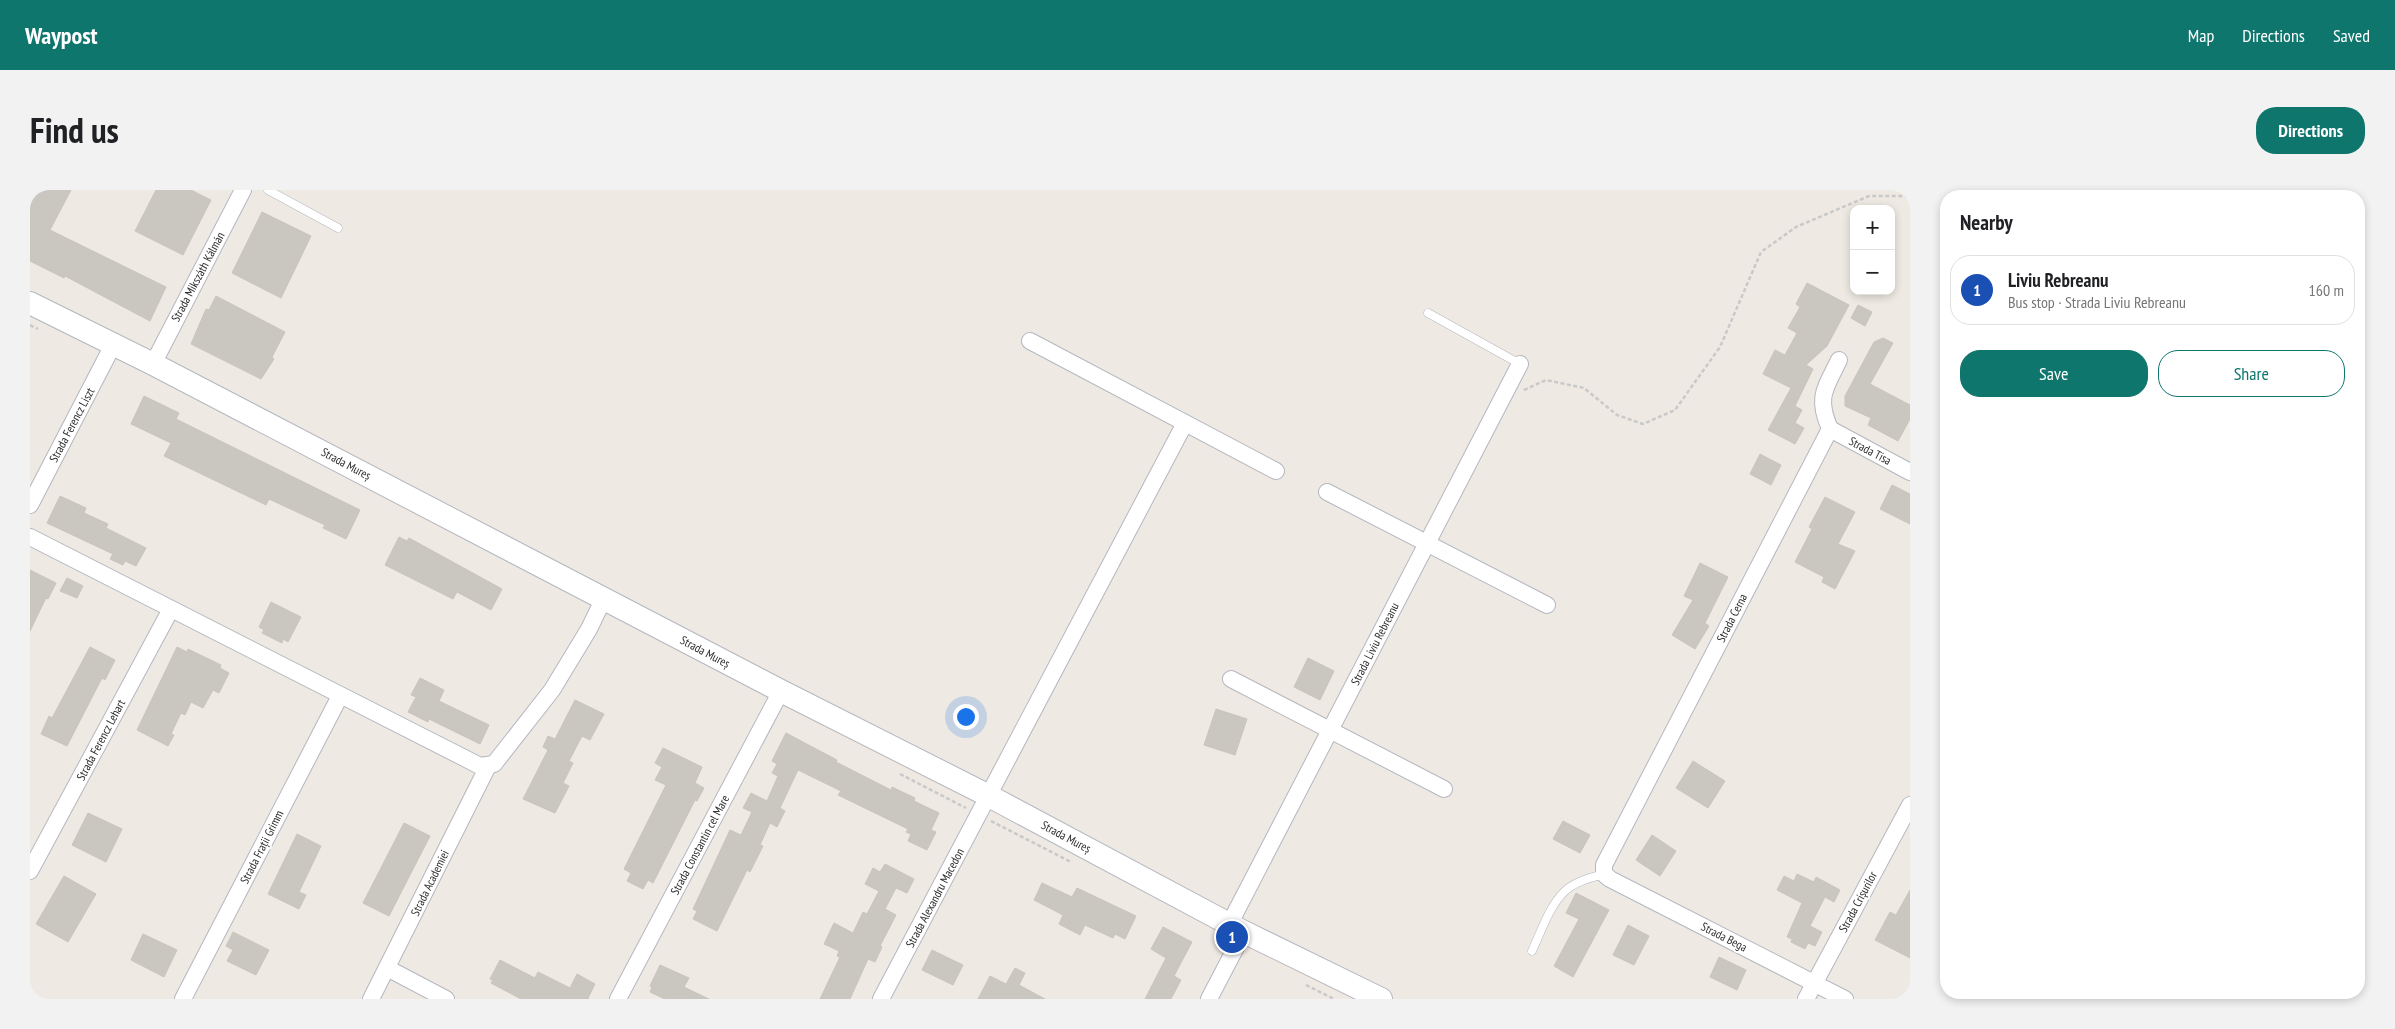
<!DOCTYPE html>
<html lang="en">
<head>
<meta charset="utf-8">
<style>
	body { margin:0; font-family:"PT Sans Narrow",sans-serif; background:#f2f2f2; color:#202124 }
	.controls { position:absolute; right:15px; top:15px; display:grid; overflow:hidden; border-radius:10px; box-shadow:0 2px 8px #0003 }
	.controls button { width:45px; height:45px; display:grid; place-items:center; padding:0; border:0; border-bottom:1px solid #e0e0e0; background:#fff; color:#202124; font:25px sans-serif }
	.you { position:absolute; left:935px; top:526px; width:18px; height:18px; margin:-12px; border:4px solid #fff; border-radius:50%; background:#1a73e8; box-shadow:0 0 0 8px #1a73e833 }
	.badge { display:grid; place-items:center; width:32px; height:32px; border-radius:50%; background:#0f766e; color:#fff; font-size:16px; font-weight:700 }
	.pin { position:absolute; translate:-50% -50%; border:2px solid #fff; box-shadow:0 1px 5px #0006 }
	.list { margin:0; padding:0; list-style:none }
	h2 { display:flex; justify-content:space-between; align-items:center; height:65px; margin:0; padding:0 20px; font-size:21px }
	h2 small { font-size:16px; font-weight:400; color:#757577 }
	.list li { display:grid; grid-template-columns:32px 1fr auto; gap:15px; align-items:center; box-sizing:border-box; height:70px; margin:0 10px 10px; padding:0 10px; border:1px solid #e0e0e0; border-radius:20px }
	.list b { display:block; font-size:19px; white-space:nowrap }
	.list p { margin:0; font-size:16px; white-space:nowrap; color:#757577 }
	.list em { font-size:16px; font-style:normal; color:#757577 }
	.actions { display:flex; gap:10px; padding:15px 20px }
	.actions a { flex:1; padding:11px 0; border:1px solid #0f766e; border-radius:20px; text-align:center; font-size:18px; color:#0f766e }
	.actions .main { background:#0f766e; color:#fff }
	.map { position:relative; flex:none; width:1880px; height:809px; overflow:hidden; border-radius:20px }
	header { display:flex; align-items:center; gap:30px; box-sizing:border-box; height:70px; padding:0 25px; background:#0f766e; color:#fff }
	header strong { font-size:24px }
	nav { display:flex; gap:28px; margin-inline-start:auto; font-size:18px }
	.intro { display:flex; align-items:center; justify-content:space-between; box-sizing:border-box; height:120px; padding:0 30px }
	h1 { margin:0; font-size:35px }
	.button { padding:12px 22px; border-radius:20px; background:#0f766e; color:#fff; font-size:18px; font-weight:700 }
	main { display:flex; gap:30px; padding:0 30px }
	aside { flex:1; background:#fff; border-radius:20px; box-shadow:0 2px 8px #0003 }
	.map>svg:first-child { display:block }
</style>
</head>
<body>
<header>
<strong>Waypost</strong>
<nav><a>Map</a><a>Directions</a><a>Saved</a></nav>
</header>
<div class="intro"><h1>Find us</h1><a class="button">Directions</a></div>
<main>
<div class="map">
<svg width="1880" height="809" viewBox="0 0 1880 809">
	<rect width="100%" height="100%" fill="#eee9e2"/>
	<!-- building -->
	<g fill="#cac7c0" stroke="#c9c5bb">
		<path d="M0 0H41L20 40 136 97 120 131 35 86 34 88 0 71Z"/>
		<path d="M126 0H161L181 10 153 65 105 41Z"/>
		<path d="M232 22 281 46 251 108 202 83Z"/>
		<path d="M1777 93 1819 115 1797 156 1776 175 1783 179 1765 216 1772 220 1765 233 1774 238 1765 254 1738 240 1761 198 1733 184 1745 160 1755 165 1767 143 1758 138 1770 117 1766 114Z"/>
		<path d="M186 106 255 142 242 167 244 169 231 189 161 154 176 119 179 120Z"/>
		<path d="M1828 115 1842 122 1835 136 1821 128Z"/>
		<path d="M1853 148 1863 153 1840 194 1880 215V229L1868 251 1838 235 1841 228 1815 216V206L1844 152Z"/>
		<path d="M114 206 149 223 146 229 330 320 316 349 293 338 295 335 239 309 236 315 134 266 141 253 101 234Z"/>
		<path d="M1730 264 1751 275 1741 295 1720 284Z"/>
		<path d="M1862 295 1880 304V334L1850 319Z"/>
		<path d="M30 306 56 318 54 323 78 334 76 338 116 358 106 376 95 371 93 375 80 369 83 364 17 333Z"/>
		<path d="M1795 307 1825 322 1808 354 1825 361 1805 399 1792 392 1794 387 1765 372 1782 339 1779 337Z"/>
		<path d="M369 347 377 351 379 348 472 399 461 420 427 402 423 409 355 375Z"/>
		<path d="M1670 373 1698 387 1675 433 1679 436 1665 459 1642 445 1663 410 1654 406Z"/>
		<path d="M0 380 26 393 18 409 16 408 0 441Z"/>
		<path d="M37 388 53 396 47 408 30 401Z"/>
		<path d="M241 412 271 427 258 452 253 449 252 453 232 443 234 440 229 437Z"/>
		<path d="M60 457 85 470 75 490 72 488 37 556 11 544 19 526 22 528Z"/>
		<path d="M147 457 157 462 158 459 191 475 190 478 199 483 189 503 183 500 173 518 161 512 155 525 151 523 141 544 144 545 138 556 107 540Z"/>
		<path d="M1278 468 1304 481 1290 510 1264 497Z"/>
		<path d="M390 488 414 500 409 511 459 535 450 554 399 529 398 532 378 522 386 507 381 505Z"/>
		<path d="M545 510 574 524 560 550 552 546 539 571 543 573 533 593 539 596 525 623 493 609 518 560 513 557 518 546 525 549Z"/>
		<path d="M1186 519 1217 529 1205 565 1174 555Z"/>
		<path d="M756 543 807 570 806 572 861 600 862 597 885 608 884 611 909 623 901 640 906 642 897 660 878 651 881 644 876 642 878 639 808 605 811 601 768 580 750 618 755 621 747 637 740 633 730 655 733 656 720 682 717 680 687 741 663 729 667 721 663 719 700 640 711 645 722 622 713 618 721 603 737 611 748 586 742 583 747 574 742 571Z"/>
		<path d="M633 558 672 577 665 593 674 598 667 611 665 610 623 693 618 690 613 699 597 691 601 683 594 679 636 595 625 590 632 577 625 573Z"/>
		<path d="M1663 571 1695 591 1678 618 1646 598Z"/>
		<path d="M58 623 92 639 76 672 42 655Z"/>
		<path d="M1533 631 1560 645 1550 663 1523 649Z"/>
		<path d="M374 633 400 646 359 726 333 713Z"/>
		<path d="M267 644 291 656 269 702 276 705 269 719 238 704Z"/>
		<path d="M1622 645 1646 661 1630 686 1606 670Z"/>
		<path d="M855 674 884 689 877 703 866 698 855 719 866 725 850 756 852 757 845 772 838 769 820 809H790L810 767 807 766 809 761 794 754 804 733 823 743 833 722 837 724 849 701 835 694 843 678 850 682Z"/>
		<path d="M1767 684 1784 692 1786 687 1810 700 1804 712 1795 707 1780 736 1792 742 1785 756 1778 753 1775 759 1761 752 1762 749 1757 747 1772 713 1747 700 1754 686 1764 691Z"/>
		<path d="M34 686 66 704 38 752 6 734Z"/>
		<path d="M1012 693 1042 707 1047 698 1106 726 1095 749 1085 744 1083 748 1055 735 1050 745 1029 734 1033 725 1004 710Z"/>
		<path d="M1880 700V768L1845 750 1860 722 1866 725Z"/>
		<path d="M1546 703 1579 720 1543 787 1524 776 1549 729 1536 723Z"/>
		<path d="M1598 735 1619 746 1604 775 1583 765Z"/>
		<path d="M1133 737 1162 752 1144 786 1151 790 1141 809H1115L1136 768 1121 759Z"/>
		<path d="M203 742 239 760 226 785 197 771 203 760 196 756Z"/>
		<path d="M113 744 147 760 134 787 101 770Z"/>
		<path d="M902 760 933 775 923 795 892 780Z"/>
		<path d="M1689 767 1716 780 1707 800 1680 787Z"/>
		<path d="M470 770 505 788 508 782 540 798 547 784 565 794 558 808 559 809H491L461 793 463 790 460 789Z"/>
		<path d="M630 775 659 788 654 797 679 809H635L620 802 622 797 620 796Z"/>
		<path d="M985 778 995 783 989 795 1015 809H948L960 786 976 794Z"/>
	</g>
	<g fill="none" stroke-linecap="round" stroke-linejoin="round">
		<defs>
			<g id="lane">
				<path d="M238 0 308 38"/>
				<path d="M1398 123 1490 174"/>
				<path d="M1502 761C1512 740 1521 710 1540 697 1550 690 1563 687 1574 684"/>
			</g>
			<g id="street">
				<path d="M1000 151 1246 281"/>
				<path d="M123 174 213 0"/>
				<path d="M1800 239 1574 675V684L1580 689 1815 809"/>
				<path d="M1800 239 1880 282"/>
				<path d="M1800 239C1786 207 1795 199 1809 170"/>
				<path d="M1297 302 1517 415"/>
				<path d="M0 315 83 155"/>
				<path d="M0 347 450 576 464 574 522 500 559 439 574 408"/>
				<path d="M1201 489 1414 599"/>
				<path d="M0 681 141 419"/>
				<path d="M1200 733 1490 174"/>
				<path d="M357 778 416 809"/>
				<path d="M153 809 310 506"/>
				<path d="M341 809 458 576"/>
				<path d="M588 809 751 501"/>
				<path d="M851 809 1155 233"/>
				<path d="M1179 809 1214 742"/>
				<path d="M1776 809 1880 615"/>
			</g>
			<path id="secondary" d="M0 113 123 174 751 501 959 606 1214 742 1351 809"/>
		</defs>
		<!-- lane casing -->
		<use href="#lane" stroke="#b5b7c0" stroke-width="9"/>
		<!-- street casing -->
		<use href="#street" stroke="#b5b7c0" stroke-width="18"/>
		<!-- secondary casing -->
		<use href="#secondary" stroke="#b5b7c0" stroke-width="24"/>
		<!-- path -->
		<g stroke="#c9c9c9" stroke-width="2.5" stroke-dasharray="4 2.5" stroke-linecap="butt">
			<path d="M0 135 8 139"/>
			<path d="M1494 200 1516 190 1554 198 1587 225 1613 234 1645 220 1690 157 1731 62 1766 37 1839 6H1880"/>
			<path d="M870 584 936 618"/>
			<path d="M961 631 1041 672"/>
			<path d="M1276 795 1304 809"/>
		</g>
		<!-- lane -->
		<use href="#lane" stroke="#fff" stroke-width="8"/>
		<!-- street -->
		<use href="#street" stroke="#fff" stroke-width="16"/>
		<!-- secondary -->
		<use href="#secondary" stroke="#fff" stroke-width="22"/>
	</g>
	<g text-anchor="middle" stroke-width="4" stroke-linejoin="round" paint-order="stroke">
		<!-- street labels -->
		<g font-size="12" fill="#2e2e2e" stroke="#fff">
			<text transform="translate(168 87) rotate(-62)" y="4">Strada Mikszáth Kálmán</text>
			<text transform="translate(42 235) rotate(-62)" y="4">Strada Ferencz Liszt</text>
			<text transform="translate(1840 261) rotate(28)" y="4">Strada Tisa</text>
			<text transform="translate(316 274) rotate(28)" y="4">Strada Mureș</text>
			<text transform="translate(1702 428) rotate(-63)" y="4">Strada Cerna</text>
			<text transform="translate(1345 454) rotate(-63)" y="4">Strada Liviu Rebreanu</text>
			<text transform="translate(675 462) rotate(28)" y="4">Strada Mureș</text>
			<text transform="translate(71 550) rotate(-62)" y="4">Strada Ferencz Lehart</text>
			<text transform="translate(1036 647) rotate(28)" y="4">Strada Mureș</text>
			<text transform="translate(670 655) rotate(-62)" y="4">Strada Constantin cel Mare</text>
			<text transform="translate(232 657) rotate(-63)" y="4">Strada Frații Grimm</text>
			<text transform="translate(400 693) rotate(-64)" y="4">Strada Academiei</text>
			<text transform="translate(905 708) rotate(-62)" y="4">Strada Alexandru Macedon</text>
			<text transform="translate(1828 712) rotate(-62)" y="4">Strada Crișurilor</text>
			<text transform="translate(1694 747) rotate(27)" y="4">Strada Bega</text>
		</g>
	</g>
</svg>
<div class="controls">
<button>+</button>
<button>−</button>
</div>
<div class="you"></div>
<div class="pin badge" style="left:1202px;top:747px;background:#1a4fb4">1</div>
</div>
<aside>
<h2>Nearby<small></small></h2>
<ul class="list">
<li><span class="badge" style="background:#1a4fb4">1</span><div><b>Liviu Rebreanu</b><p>Bus stop · Strada Liviu Rebreanu</p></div><em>160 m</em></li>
</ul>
<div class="actions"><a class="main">Save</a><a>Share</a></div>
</aside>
</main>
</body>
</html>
